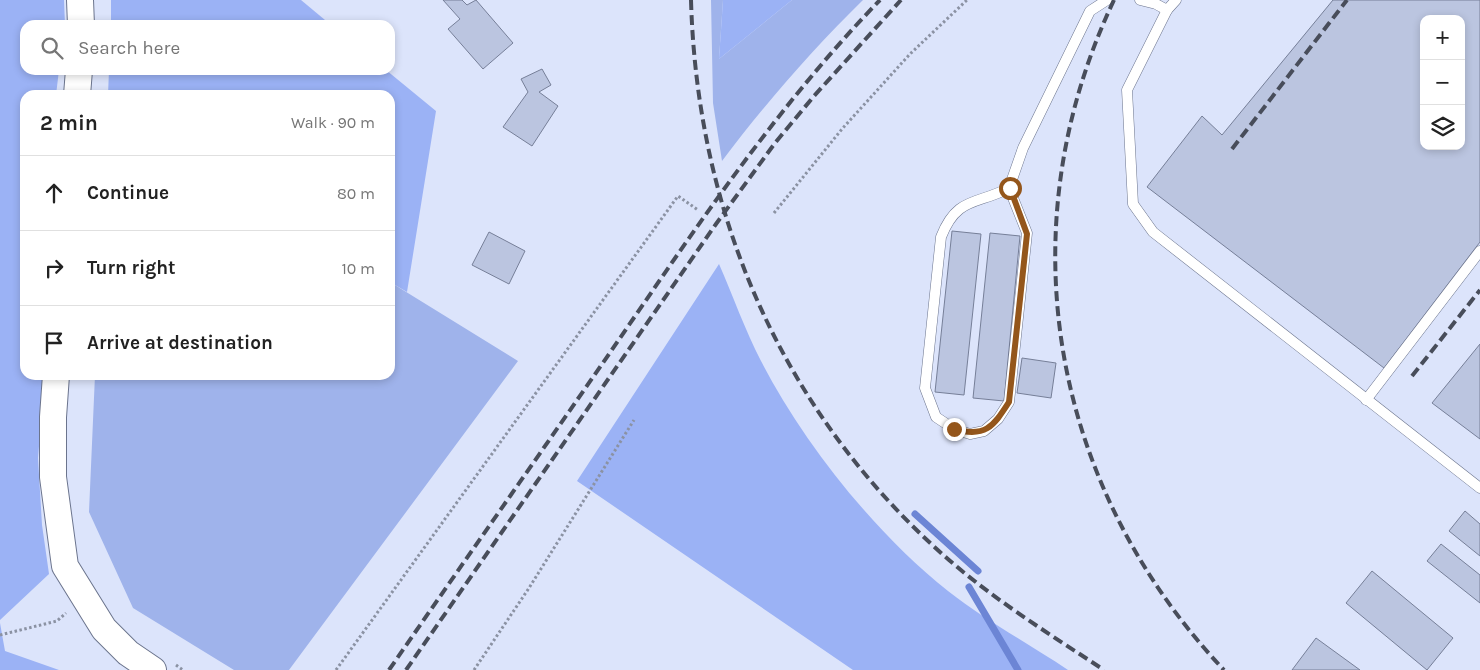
<!DOCTYPE html>
<html lang="en">
<head>
<meta charset="utf-8">
<style>
	body { margin:0; font-family:Karla,sans-serif; background:#f6f6f6; color:#222 }
	.controls { position:absolute; right:15px; top:15px; display:grid; overflow:hidden; border-radius:10px; box-shadow:0 2px 8px #0003 }
	.controls button { width:45px; height:45px; display:grid; place-items:center; padding:0; border:0; border-bottom:1px solid #e0e0e0; background:#fff; color:#222; font:25px sans-serif }
	.stop { position:absolute; width:15px; height:15px; margin:-11px; border:4px solid #94561b; border-radius:50%; background:#fff }
	.stop.end { background:#94561b; border-color:#fff; box-shadow:0 1px 5px #0008 }
	.list { margin:0; padding:0; list-style:none }
	h2 { display:flex; justify-content:space-between; align-items:center; height:65px; margin:0; padding:0 20px; font-size:21px }
	h2 small { font-size:16px; font-weight:400; color:#767676 }
	.list li { display:grid; grid-template-columns:32px 1fr auto; gap:15px; align-items:center; box-sizing:border-box; height:75px; padding:0 20px; border-top:1px solid #e0e0e0 }
	.list b { display:block; font-size:19px; white-space:nowrap }
	.list em { font-size:16px; font-style:normal; color:#767676 }
	.icon { flex:none; width:28px; height:28px; fill:none; stroke:currentColor; stroke-width:2; stroke-linecap:round; stroke-linejoin:round }
	.map { position:relative; flex:none; width:1480px; height:670px; overflow:hidden }
	.search { position:absolute; background:#fff; box-shadow:0 2px 8px #0003; left:20px; top:20px; width:375px; height:55px; display:flex; align-items:center; gap:12px; box-sizing:border-box; padding:0 18px; border-radius:15px; color:#767676; font-size:19px }
	.panel { position:absolute; background:#fff; box-shadow:0 2px 8px #0003; left:20px; top:90px; width:375px; height:290px; border-radius:15px }
	.map>svg:first-child { display:block }
</style>
</head>
<body>
<div class="map">
<svg width="1480" height="670" viewBox="0 0 1480 670">
	<rect width="100%" height="100%" fill="#dce4fb"/>
	<!-- green -->
	<g fill="#9fb3eb">
		<path d="M711 0H723L719 59 792 0H863C812 50 765 104 722 161L713 103Z"/>
		<path d="M390 282 518 361 289 670H234L133 608 89 512 95 375H390Z"/>
	</g>
	<!-- forest -->
	<g fill="#9bb2f5">
		<path d="M0 0H64L65 25H25V70H59L56 95H25V375H45L38 458 42 525 49 574 0 620Z"/>
		<path d="M111 0H301L331 25H111Z"/>
		<path d="M723 0H792L719 59Z"/>
		<path d="M109 70H386L436 111 407 292 390 282V95H108Z"/>
		<path d="M719 264C733 296 745 330 761 361 804 444 875 533 948 591 985 620 1029 644 1068 670H853L577 481Z"/>
		<path d="M0 623 5 651 59 670H0Z"/>
	</g>
	<g fill="none" stroke-linecap="round" stroke-linejoin="round">
		<!-- stream -->
		<g stroke="#6c85d5" stroke-width="7">
			<path d="M915 514 978 571"/>
			<path d="M969 587 1018 670"/>
		</g>
	</g>
	<!-- building -->
	<g fill="#bbc5e0" stroke="#767f98" fill-rule="evenodd">
		<path d="M443 0H462L467 5 476 0 513 43 483 69 448 29 460 19Z"/>
		<path d="M1333 0H1480V242L1384 368 1147 187 1202 116 1222 135ZM1424 19H1461V146H1424Z"/>
		<path d="M542 69 551 85 539 92 558 106 532 146 503 127 528 92 521 79Z"/>
		<path d="M952 231 981 234 964 395 935 392Z"/>
		<path d="M489 232 525 251 509 284 472 265Z"/>
		<path d="M990 233 1020 236 1004 401 973 398Z"/>
		<path d="M1480 344V439L1432 403Z"/>
		<path d="M1022 358 1056 363 1051 398 1017 393Z"/>
		<path d="M1465 511 1480 524V556L1449 531Z"/>
		<path d="M1441 544 1480 575V603L1427 561Z"/>
		<path d="M1372 571 1453 638 1427 670 1346 603Z"/>
		<path d="M1316 638 1360 670H1292Z"/>
	</g>
	<g fill="none" stroke-linecap="round" stroke-linejoin="round">
		<defs>
			<g id="service">
				<path d="M1140 0 1156 4 1167 10"/>
				<path d="M1176 0 1167 10 1127 90 1133 204 1153 232 1480 488"/>
				<path d="M1009 188C977 205 957 196 941 237L925 388 936 417 954 429 970 434 984 431 998 419 1009 402 1027 233 1009 188 1023 148 1090 11 1107 0"/>
				<path d="M1366 400 1480 251"/>
			</g>
			<g id="tertiary">
				<path d="M80 0 81 25"/>
				<path d="M77 95 79 70"/>
				<path d="M56 375 53 417V477L65 566 104 629 128 653 153 670"/>
			</g>
		</defs>
		<!-- service casing -->
		<use href="#service" stroke="#6b748d" stroke-width="11"/>
		<!-- tertiary casing -->
		<use href="#tertiary" stroke="#6b748d" stroke-width="28"/>
		<!-- path -->
		<g stroke="#8b92a3" stroke-width="3" stroke-dasharray="2.5 2.5" stroke-linecap="butt">
			<path d="M774 213 842 129 910 54 967 0"/>
			<path d="M0 635 57 621 66 613"/>
			<path d="M176 665 183 670"/>
			<path d="M336 670 678 196 698 210"/>
			<path d="M474 670 529 588 634 420"/>
		</g>
		<!-- service -->
		<use href="#service" stroke="#fff" stroke-width="10"/>
		<!-- tertiary -->
		<use href="#tertiary" stroke="#fff" stroke-width="26"/>
		<!-- rail -->
		<g stroke="#484d5a" stroke-width="4" stroke-dasharray="10 5" stroke-linecap="butt">
			<path d="M691 0C697 217 784 416 949 560 996 601 1051 635 1104 670"/>
			<path d="M1114 0C1005 229 1051 487 1224 670"/>
			<path d="M1232 149 1347 0"/>
			<path d="M1412 376 1480 290"/>
			<path d="M389 670C465 560 542 451 618 341 699 223 780 103 880 0"/>
			<path d="M406 670 716 224 775 143 814 96 901 0"/>
		</g>
	</g>
	<g fill="none" stroke-linecap="round" stroke-linejoin="round">
		<!-- route -->
		<path stroke="#94561b" stroke-width="6" d="M954 429C985 438 993 427 1009 402L1027 234 1010 188"/>
	</g>
</svg>
<div class="controls">
<button>+</button>
<button>−</button>
<button><svg class="icon" aria-label="layers" viewBox="0 0 24 24"><path d="M12 4l9 5-9 5-9-5zM3 14l9 5 9-5"/></svg></button>
</div>
<div class="stop" style="left:1010px;top:188px"></div>
<div class="stop end" style="left:954px;top:429px"></div>
<div class="search"><svg class="icon" aria-label="search" viewBox="0 0 24 24"><circle cx="10" cy="10" r="6"/><path d="M15 15l6 6"/></svg>Search here</div>
<section class="panel">
<h2>2 min<small>Walk · 90 m</small></h2>
<ul class="list">
<li><svg class="icon" aria-label="ahead" viewBox="0 0 24 24"><path d="M12 20V5M6 11l6-6 6 6"/></svg><div><b>Continue</b></div><em>80 m</em></li>
<li><svg class="icon" aria-label="right" viewBox="0 0 24 24"><path d="M7 20v-9h11M14 6l5 5-5 5"/></svg><div><b>Turn right</b></div><em>10 m</em></li>
<li><svg class="icon" aria-label="arrive" viewBox="0 0 24 24"><path d="M6 21V4h12l-3 4 3 4H6"/></svg><div><b>Arrive at destination</b></div></li>
</ul>
</section>
</div>
</body>
</html>
